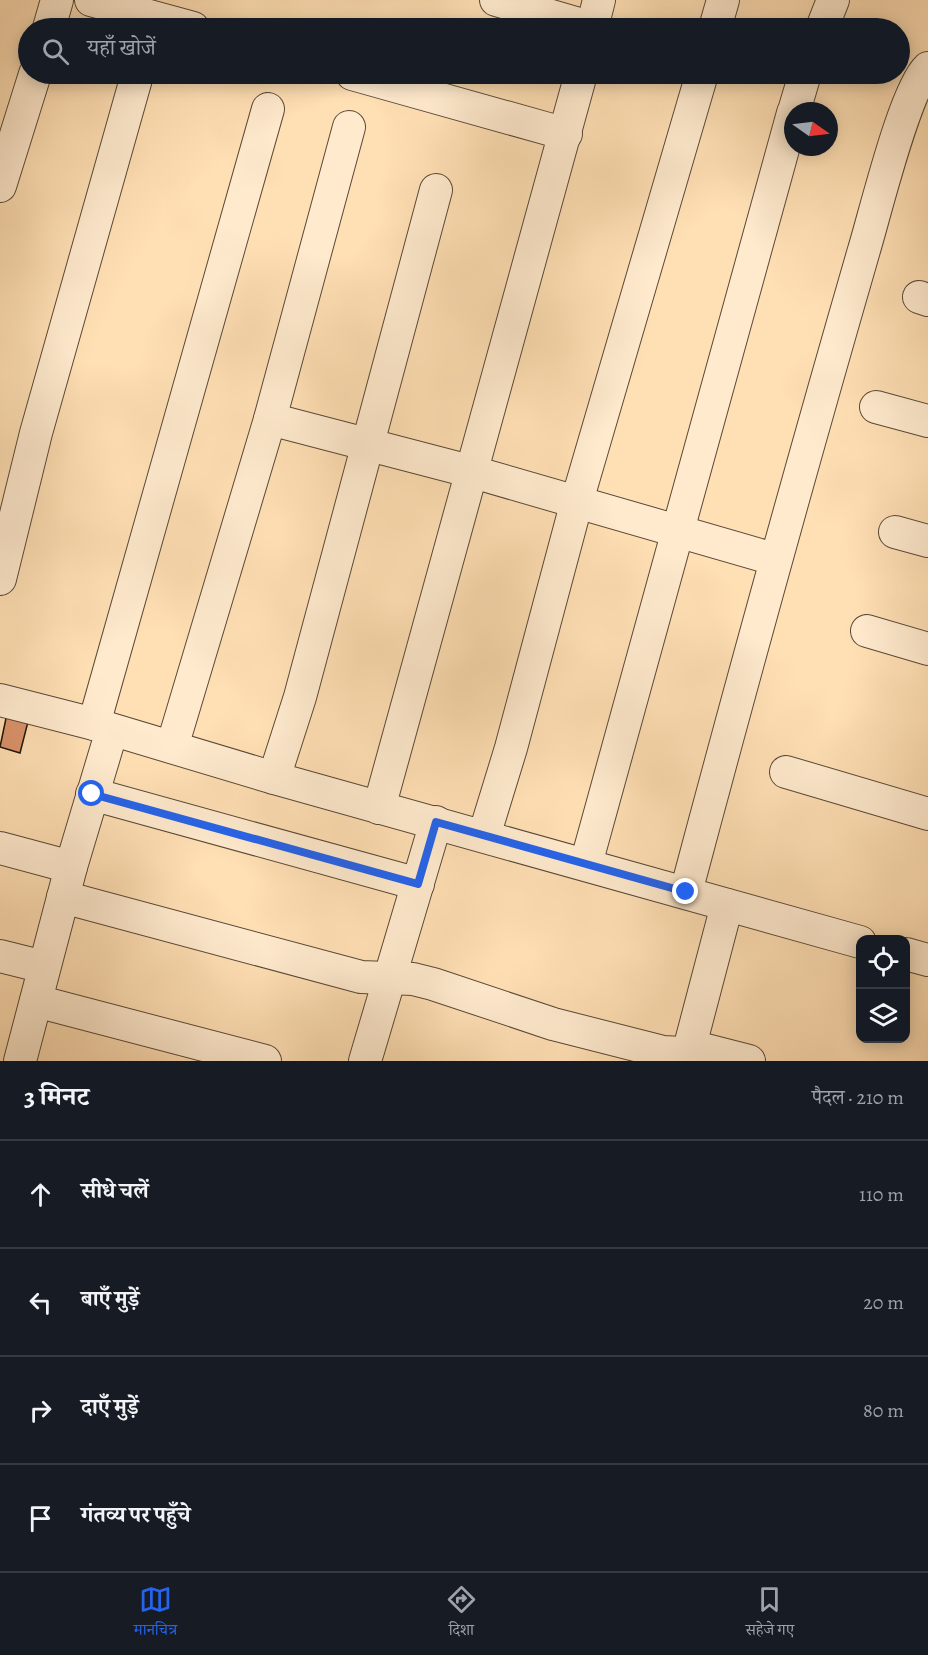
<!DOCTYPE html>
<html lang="hi">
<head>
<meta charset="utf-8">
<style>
	body { margin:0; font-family:Alegreya,"Noto Serif Devanagari",serif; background:#242831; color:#f1f3f6 }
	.controls { position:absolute; right:18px; bottom:18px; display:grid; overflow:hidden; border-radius:12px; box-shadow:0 3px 15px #0003 }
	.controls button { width:54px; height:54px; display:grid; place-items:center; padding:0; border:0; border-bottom:2px solid #363941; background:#171b24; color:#f1f3f6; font:30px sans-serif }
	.compass { position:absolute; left:784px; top:102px; width:54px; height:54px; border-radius:50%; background:#171b24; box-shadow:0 3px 15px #0003; rotate:104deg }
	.stop { position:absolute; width:18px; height:18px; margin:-14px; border:4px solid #2563eb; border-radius:50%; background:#fff }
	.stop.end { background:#2563eb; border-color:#fff; box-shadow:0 2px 6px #0008 }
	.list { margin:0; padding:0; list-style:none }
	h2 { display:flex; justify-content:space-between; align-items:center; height:78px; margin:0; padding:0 24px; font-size:26px }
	h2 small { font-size:20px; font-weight:400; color:#9ea1a6 }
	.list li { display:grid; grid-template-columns:39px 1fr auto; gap:18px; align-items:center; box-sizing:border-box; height:108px; padding:0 24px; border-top:2px solid #363941 }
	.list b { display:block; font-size:22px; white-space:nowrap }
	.list em { font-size:20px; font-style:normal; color:#9ea1a6 }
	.icon { flex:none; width:33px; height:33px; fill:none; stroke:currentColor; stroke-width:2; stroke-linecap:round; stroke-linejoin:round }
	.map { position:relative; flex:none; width:928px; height:1061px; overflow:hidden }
	.search { position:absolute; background:#171b24; box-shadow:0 3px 15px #0003; left:18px; right:18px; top:18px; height:66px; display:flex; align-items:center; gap:15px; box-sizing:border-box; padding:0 21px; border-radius:33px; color:#9ea1a6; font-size:22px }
	.sheet { height:510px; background:#171b24 }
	nav { display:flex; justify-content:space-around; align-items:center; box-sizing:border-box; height:84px; border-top:2px solid #363941; background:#171b24; font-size:16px; color:#9ea1a6 }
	nav a { display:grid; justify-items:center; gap:3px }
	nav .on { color:#2563eb }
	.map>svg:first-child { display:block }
</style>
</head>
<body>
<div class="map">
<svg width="928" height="1061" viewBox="0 0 928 1061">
	<rect width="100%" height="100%" fill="#ffdfb4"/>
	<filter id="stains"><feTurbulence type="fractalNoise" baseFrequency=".00333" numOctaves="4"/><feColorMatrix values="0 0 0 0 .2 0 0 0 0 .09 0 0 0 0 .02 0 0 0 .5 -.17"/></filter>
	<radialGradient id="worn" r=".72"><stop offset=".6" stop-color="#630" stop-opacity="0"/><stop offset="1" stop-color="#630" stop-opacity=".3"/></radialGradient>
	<!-- building -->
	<path fill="#da936c" stroke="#23170c" stroke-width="1.5" d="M9 704 31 710 20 753 0 747Z"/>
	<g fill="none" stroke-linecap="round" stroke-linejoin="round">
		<defs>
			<g id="minor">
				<path d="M91 0 193 28"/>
				<path d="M496 0 593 28"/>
				<path d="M49 28 57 0"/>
				<path d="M592 28 599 0"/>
				<path d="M715 28 723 0"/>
				<path d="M822 28 833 0"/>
				<path d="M352 74 566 134"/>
				<path d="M794 111 805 74"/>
				<path d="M0 186 35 74"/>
				<path d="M919 297 928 300"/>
				<path d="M876 407 928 421"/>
				<path d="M270 419 473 472 774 559"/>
				<path d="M895 532 928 541"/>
				<path d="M0 579 36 433 136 79"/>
				<path d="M867 631 928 649"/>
				<path d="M0 700 94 724 274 778 860 942"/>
				<path d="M94 724 268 109"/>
				<path d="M172 747 270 419 349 127"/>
				<path d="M786 772 928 814"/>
				<path d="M274 778 300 697 436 190"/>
				<path d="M92 794 418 884"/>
				<path d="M379 808 581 74"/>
				<path d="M484 836 511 748 577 501 702 74"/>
				<path d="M0 848 71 867"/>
				<path d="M586 864 793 113"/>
				<path d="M686 892C743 678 802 464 864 250 875 214 905 89 928 68"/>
				<path d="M63 897 361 977 413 979 433 984 553 1024 663 1052 682 1053 706 1050 749 1061"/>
				<path d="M906 954 928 960"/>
				<path d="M0 956 44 967"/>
				<path d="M36 1001 265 1061"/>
				<path d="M20 1061 71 867 112 730"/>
				<path d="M365 1061 436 822"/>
				<path d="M686 1061 727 905"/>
			</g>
		</defs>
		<!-- minor casing -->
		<use href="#minor" stroke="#5a4936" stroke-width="34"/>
		<!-- minor -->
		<use href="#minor" stroke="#ffeace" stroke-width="32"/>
	</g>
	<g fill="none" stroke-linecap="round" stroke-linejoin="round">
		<!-- route -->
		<path stroke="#2563eb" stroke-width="8" d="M92 794 418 884 436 822 686 892"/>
	</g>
	<rect width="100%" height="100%" filter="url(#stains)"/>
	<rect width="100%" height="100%" fill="url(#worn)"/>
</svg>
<div class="controls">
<button><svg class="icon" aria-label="locate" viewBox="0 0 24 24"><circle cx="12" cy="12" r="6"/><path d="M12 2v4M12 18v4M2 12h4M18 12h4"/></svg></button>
<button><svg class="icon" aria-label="layers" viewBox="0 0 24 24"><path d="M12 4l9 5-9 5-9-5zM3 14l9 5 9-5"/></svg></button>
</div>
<svg class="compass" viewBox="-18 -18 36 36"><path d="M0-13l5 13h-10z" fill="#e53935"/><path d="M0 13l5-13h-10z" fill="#9ea1a6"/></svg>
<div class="stop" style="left:92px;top:794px"></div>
<div class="stop end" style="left:686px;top:892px"></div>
<div class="search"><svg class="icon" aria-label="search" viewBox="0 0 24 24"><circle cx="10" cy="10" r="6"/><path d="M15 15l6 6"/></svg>यहाँ खोजें</div>
</div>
<section class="sheet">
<h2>3 मिनट<small>पैदल · 210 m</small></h2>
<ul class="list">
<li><svg class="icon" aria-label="ahead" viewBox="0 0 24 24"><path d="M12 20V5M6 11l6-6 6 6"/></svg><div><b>सीधे चलें</b></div><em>110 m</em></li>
<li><svg class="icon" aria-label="left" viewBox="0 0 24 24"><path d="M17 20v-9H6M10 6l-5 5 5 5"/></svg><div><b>बाएँ मुड़ें</b></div><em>20 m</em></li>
<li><svg class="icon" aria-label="right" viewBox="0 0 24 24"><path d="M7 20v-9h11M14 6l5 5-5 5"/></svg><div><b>दाएँ मुड़ें</b></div><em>80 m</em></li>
<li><svg class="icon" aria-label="arrive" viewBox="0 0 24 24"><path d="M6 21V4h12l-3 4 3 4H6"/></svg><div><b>गंतव्य पर पहुँचे</b></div></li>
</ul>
</section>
<nav>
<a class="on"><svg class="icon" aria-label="map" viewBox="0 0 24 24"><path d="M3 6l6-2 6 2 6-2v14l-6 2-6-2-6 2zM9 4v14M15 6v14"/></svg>मानचित्र</a>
<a><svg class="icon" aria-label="directions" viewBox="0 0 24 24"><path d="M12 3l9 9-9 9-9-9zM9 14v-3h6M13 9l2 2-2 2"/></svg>दिशा</a>
<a><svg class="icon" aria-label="saved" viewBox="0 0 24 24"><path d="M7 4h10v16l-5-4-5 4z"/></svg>सहेजे गए</a>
</nav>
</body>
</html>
